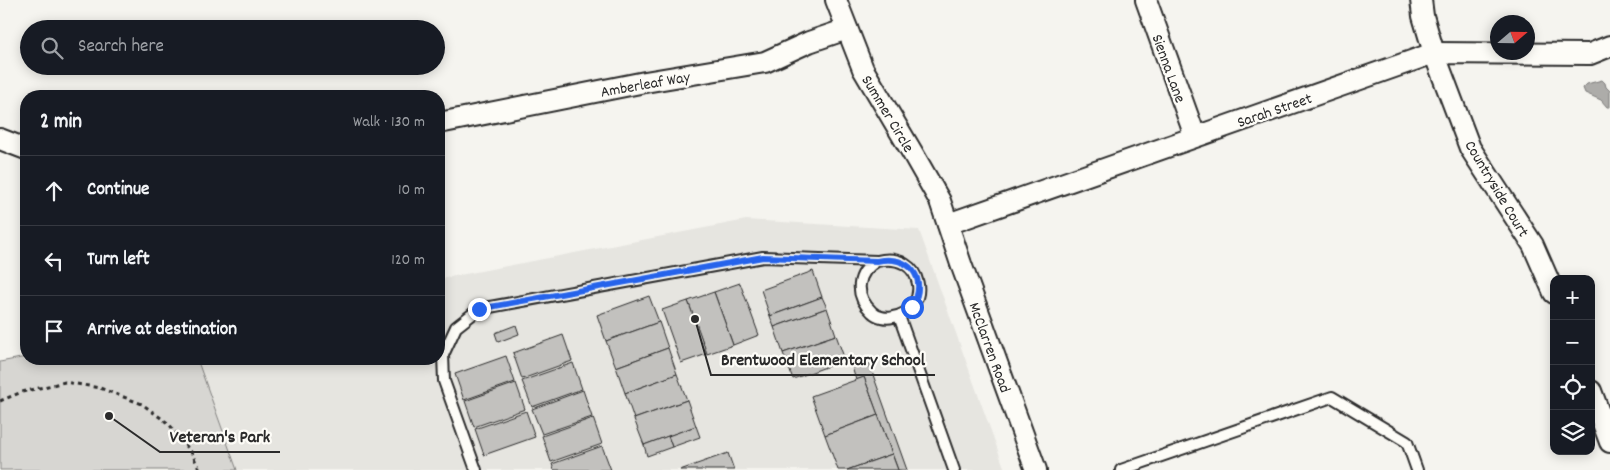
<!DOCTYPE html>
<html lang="en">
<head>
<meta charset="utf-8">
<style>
	body { margin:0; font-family:Dekko,sans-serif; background:#20242c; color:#f1f3f6 }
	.controls { position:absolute; right:15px; bottom:15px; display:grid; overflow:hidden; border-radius:10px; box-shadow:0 2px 12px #0003 }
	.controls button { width:45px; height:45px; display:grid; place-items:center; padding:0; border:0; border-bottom:1px solid #363941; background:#171b24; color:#f1f3f6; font:25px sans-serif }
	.compass { position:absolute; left:1490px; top:15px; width:45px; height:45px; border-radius:50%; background:#171b24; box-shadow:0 2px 12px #0003; rotate:70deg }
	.stop { position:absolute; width:15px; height:15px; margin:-11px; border:4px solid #2563eb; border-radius:50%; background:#fff }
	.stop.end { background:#2563eb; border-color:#fff; box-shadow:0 1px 5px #0008 }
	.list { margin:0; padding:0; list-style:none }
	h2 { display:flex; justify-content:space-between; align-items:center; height:65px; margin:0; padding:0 20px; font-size:21px }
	h2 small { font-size:16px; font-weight:400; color:#9ea1a6 }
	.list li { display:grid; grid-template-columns:32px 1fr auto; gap:15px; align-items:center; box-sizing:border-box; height:70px; padding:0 20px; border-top:1px solid #363941 }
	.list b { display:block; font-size:19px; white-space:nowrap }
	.list em { font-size:16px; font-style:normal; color:#9ea1a6 }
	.icon { flex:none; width:28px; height:28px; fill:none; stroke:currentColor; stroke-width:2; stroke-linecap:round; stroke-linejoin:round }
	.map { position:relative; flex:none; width:1610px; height:470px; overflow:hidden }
	.search { position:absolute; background:#171b24; box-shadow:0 2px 12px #0003; left:20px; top:20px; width:425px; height:55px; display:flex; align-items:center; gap:12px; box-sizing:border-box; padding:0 18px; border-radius:28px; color:#9ea1a6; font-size:19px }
	.panel { position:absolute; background:#171b24; box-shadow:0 2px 12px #0003; left:20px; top:90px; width:425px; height:275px; border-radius:20px }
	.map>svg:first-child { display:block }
</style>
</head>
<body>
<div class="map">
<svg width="1610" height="470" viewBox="0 0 1610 470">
	<rect width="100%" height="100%" fill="#f5f4ef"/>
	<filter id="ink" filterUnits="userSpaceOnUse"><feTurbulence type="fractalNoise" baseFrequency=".02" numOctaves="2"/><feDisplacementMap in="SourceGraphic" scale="10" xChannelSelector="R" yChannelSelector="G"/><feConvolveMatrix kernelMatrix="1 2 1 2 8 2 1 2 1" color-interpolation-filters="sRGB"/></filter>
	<g filter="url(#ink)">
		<!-- built -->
		<path fill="#e6e5e0" d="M746 220 919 230 1005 470H237L197 359H439V279Z"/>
		<!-- green -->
		<path fill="#d7d6d2" stroke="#81807e" d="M26 357V359H197L237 470H0V362Z"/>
		<!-- water -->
		<path fill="#adaca9" stroke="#797877" d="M1602 80 1605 83 1606 87 1610 91V107H1607L1601 100 1585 93 1583 88 1587 84Z"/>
		<!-- building -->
		<g fill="#c2c1be" stroke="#2b2b2b">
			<path d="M813 271 822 297 770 316 761 290Z"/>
			<path d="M740 283 759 335 733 345 714 292Z"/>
			<path d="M714 292 733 345 707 354 688 301Z"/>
			<path d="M649 296 659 322 606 341 597 315Z"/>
			<path d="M822 297 827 308 774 327 770 316Z"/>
			<path d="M688 301 707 354 681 363 662 310Z"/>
			<path d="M827 308 836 335 783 353 774 327Z"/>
			<path d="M659 322 668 348 616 367 606 341Z"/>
			<path d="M516 325 519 334 498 342 495 333Z"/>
			<path d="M563 335 572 361 522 379 513 353Z"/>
			<path d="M836 335 845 360 793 379 783 353Z"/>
			<path d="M668 348 677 374 625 393 616 367Z"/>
			<path d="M506 356 515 382 464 400 455 374Z"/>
			<path d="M867 358 907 470H898L864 377 856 380 851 364Z"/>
			<path d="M573 363 582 389 532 407 522 381Z"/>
			<path d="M677 374 687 400 634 419 625 393Z"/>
			<path d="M864 377 878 415 825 435 811 396Z"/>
			<path d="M516 383 525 409 474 427 465 401Z"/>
			<path d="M583 390 592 417 542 434 532 409Z"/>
			<path d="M687 400 696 426 644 445 634 419Z"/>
			<path d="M526 411 535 437 484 455 475 429Z"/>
			<path d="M878 415 892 454 847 470H838L825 435Z"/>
			<path d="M593 418 602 444 551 462 542 436Z"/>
			<path d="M696 426 700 437 672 447 668 436Z"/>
			<path d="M668 436 672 447 647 456 644 445Z"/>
			<path d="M602 446 611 470H554L552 464Z"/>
			<path d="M728 453 734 470H680Z"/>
			<path d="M892 454 898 470H847Z"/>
		</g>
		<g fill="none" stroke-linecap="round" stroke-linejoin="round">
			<defs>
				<g id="service">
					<path d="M899 316 954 470"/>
					<path d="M476 470 444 381 443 355 456 327 479 309 763 257 877 261C924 250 933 310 893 317 886 319 877 317 872 312 854 295 856 273 877 261"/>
					<path d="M1121 470 1332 397 1407 442 1417 470"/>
				</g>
				<g id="minor">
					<path d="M836 0 863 69 912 152 940 201 961 264 1036 470"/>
					<path d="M1146 0 1195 136"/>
					<path d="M1421 0 1423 16 1434 53 1470 148 1533 245 1554 293"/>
					<path d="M439 123 645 82 765 62 809 42 847 29"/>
					<path d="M0 139 26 149"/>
					<path d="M948 224 1434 53 1590 54 1610 46"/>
					<path d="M1591 391 1610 442"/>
				</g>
			</defs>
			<!-- service casing -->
			<use href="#service" stroke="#2b2b2b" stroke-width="14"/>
			<!-- minor casing -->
			<use href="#minor" stroke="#2b2b2b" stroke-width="24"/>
			<!-- path -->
			<path stroke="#2b2b2b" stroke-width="3" stroke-dasharray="4 4" stroke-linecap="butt" d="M0 401 22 392 65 382 100 388 142 404 169 424 191 452 200 470"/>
			<!-- service -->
			<use href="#service" stroke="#fdfcf7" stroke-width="10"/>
			<!-- minor -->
			<use href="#minor" stroke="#fdfcf7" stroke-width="20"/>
		</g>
	</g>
	<g fill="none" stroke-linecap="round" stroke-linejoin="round" filter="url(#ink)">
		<!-- route -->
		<path stroke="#2563eb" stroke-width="6" d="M479 309 763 257 877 261C909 254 929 278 912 307"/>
	</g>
	<g text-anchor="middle" stroke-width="4.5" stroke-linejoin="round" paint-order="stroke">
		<!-- street labels -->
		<g font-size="16" fill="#2b2b2b" stroke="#fdfcf7">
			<text transform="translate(1170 68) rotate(70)" y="6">Sienna Lane</text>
			<text transform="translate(645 83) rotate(-10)" y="6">Amberleaf Way</text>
			<text transform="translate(1274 109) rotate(-19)" y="6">Sarah Street</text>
			<text transform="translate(889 113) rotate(59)" y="6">Summer Circle</text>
			<text transform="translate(1498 188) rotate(59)" y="6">Countryside Court</text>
			<text transform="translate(991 347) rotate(70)" y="6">McClarren Road</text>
		</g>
	</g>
	<!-- callouts -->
	<path fill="none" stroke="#2b2b2b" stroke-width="2" d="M695 319L711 375H935M109 416L160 452H280"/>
	<g fill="#2b2b2b" stroke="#fdfcf7" stroke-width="2">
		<circle cx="695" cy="319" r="5"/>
		<circle cx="109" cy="416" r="5"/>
	</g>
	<g font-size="18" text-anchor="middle" font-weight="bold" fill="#2b2b2b" stroke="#fdfcf7" stroke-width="4.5" stroke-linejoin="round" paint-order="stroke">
		<text x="823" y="365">Brentwood Elementary School</text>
		<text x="220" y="442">Veteran's Park</text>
	</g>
</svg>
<div class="controls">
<button>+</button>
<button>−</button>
<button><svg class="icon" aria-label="locate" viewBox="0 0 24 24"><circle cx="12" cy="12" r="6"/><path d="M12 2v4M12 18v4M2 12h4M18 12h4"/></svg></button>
<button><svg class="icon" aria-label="layers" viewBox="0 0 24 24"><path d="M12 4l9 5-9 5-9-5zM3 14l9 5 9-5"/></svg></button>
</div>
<svg class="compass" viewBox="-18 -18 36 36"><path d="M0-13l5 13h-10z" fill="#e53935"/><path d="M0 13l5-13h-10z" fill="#9ea1a6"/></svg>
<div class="stop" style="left:912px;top:307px"></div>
<div class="stop end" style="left:479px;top:309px"></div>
<div class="search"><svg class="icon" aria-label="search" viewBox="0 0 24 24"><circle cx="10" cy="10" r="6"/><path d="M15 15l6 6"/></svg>Search here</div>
<section class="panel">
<h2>2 min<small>Walk · 130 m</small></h2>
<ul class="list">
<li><svg class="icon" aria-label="ahead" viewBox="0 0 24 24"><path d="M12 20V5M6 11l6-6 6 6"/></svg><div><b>Continue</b></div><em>10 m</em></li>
<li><svg class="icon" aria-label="left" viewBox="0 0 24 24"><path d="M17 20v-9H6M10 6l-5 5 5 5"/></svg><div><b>Turn left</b></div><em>120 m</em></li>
<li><svg class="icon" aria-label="arrive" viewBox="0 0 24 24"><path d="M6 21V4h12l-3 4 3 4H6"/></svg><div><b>Arrive at destination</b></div></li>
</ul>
</section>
</div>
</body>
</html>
